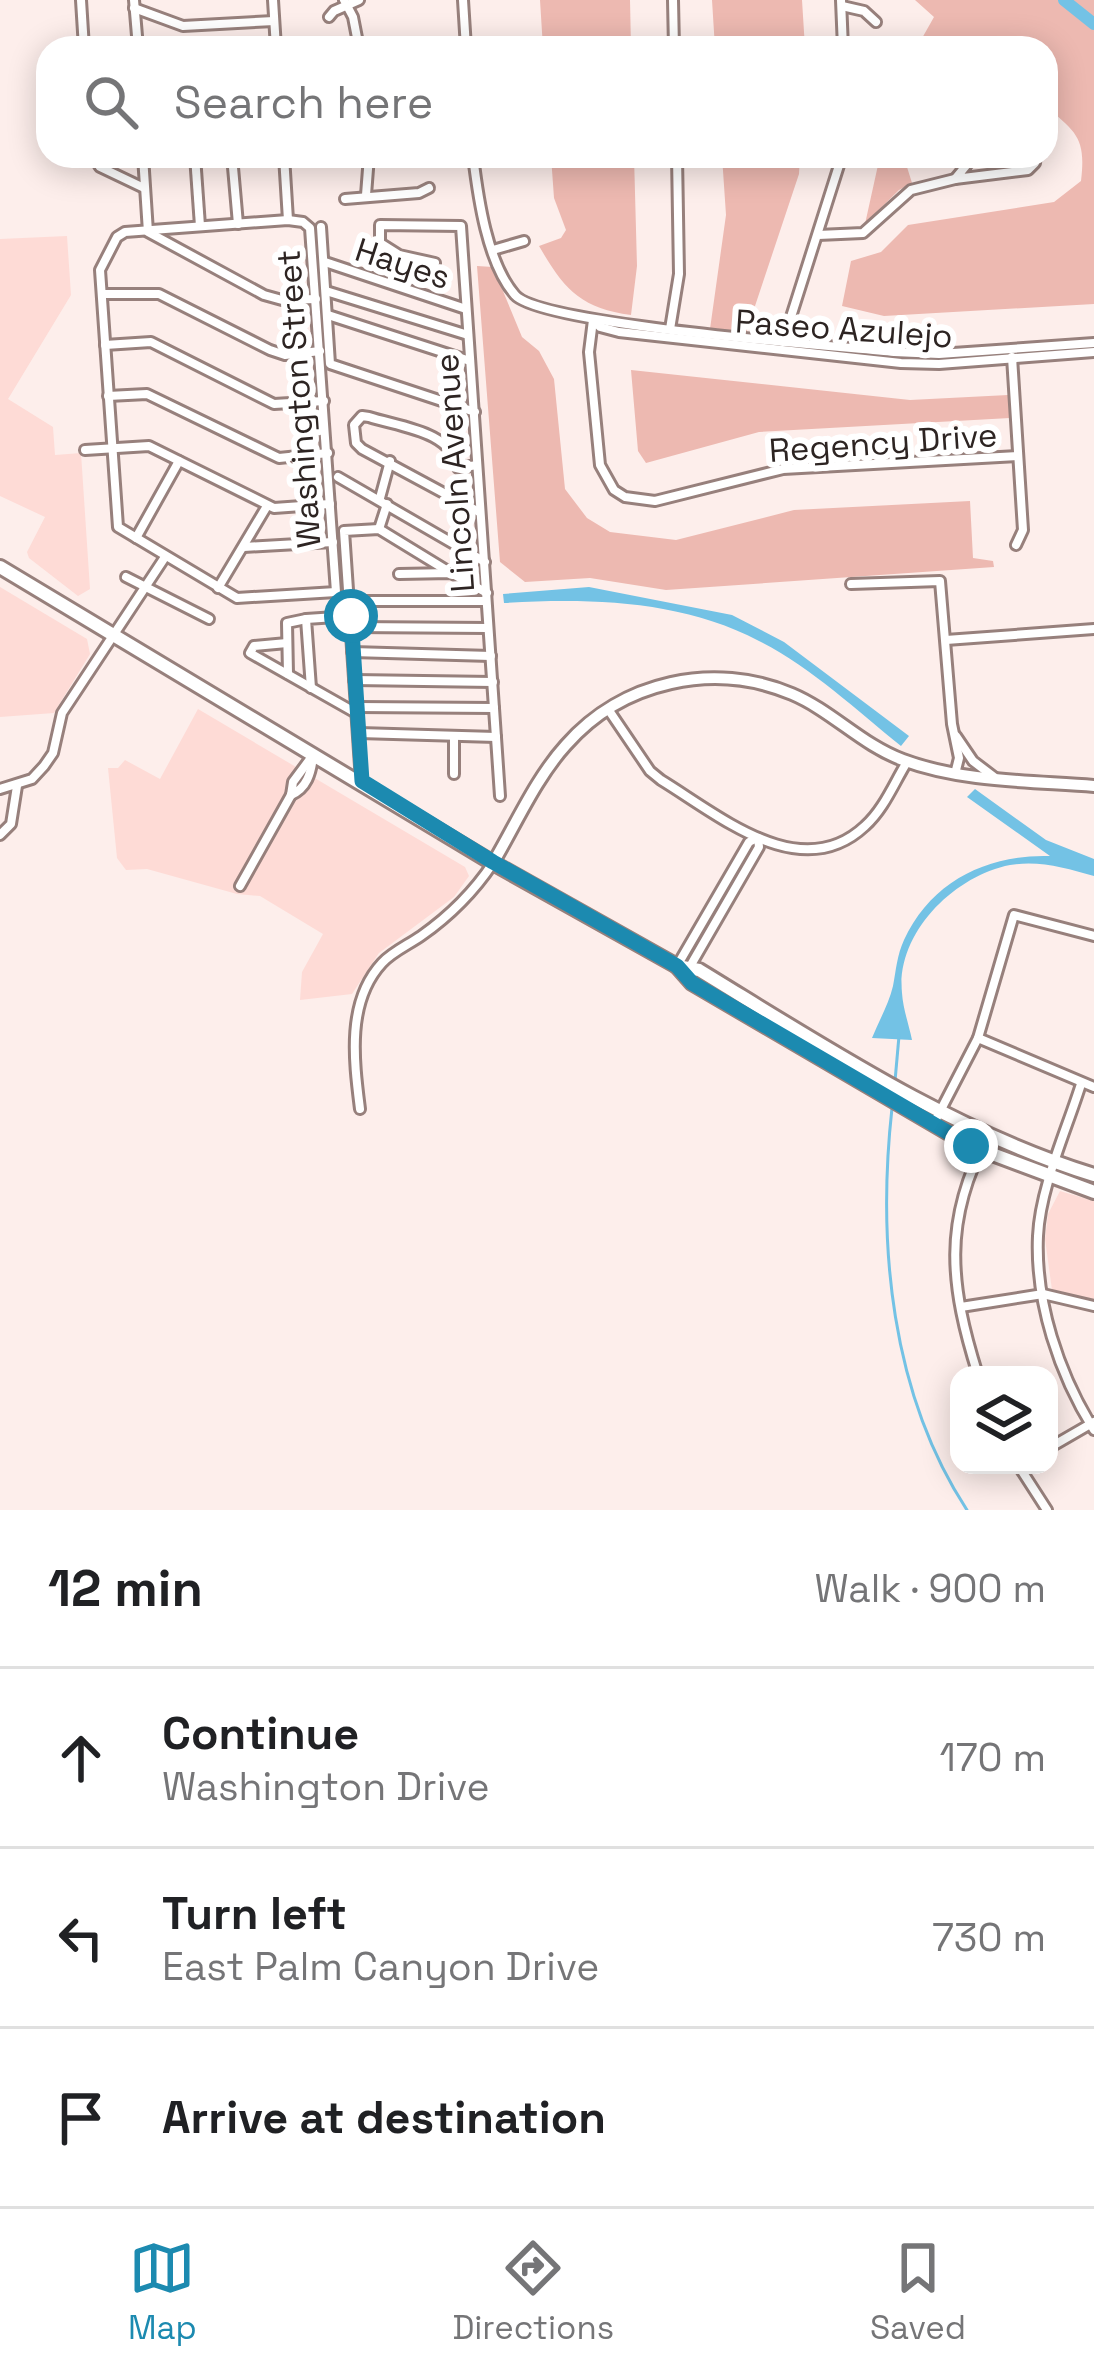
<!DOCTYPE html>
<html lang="en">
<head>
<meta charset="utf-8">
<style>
	body { margin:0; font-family:"Space Grotesk",sans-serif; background:#f6f6f6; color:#202124 }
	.controls { position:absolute; right:36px; bottom:36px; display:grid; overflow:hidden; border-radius:24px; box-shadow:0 6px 30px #0003 }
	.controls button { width:108px; height:108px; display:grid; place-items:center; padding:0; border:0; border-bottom:3px solid #e0e0e0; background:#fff; color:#202124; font:60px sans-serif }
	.stop { position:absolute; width:36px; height:36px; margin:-27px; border:9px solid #1c8ab0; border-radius:50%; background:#fff }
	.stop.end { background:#1c8ab0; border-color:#fff; box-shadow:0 3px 12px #0008 }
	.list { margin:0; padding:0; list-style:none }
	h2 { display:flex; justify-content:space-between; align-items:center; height:156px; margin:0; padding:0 48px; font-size:51px }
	h2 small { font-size:39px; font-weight:400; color:#757577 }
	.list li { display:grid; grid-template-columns:78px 1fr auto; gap:36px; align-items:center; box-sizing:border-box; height:180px; padding:0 48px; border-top:3px solid #e0e0e0 }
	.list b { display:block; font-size:45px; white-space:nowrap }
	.list p { margin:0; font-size:39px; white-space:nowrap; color:#757577 }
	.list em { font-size:39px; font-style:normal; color:#757577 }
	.icon { flex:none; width:66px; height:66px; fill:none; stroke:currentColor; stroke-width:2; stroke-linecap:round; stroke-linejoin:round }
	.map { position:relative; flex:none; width:1094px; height:1510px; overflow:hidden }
	.search { position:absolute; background:#fff; box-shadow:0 6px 30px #0003; left:36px; right:36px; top:36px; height:132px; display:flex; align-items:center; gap:30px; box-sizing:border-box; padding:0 42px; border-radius:36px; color:#757577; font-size:45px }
	.sheet { height:696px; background:#fff }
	nav { display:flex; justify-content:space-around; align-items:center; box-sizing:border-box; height:168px; border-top:3px solid #e0e0e0; background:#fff; font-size:33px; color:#757577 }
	nav a { display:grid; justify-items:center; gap:6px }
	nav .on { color:#1c8ab0 }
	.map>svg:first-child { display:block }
</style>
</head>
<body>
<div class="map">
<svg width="1094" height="1510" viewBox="0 0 1094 1510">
	<rect width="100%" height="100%" fill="#fdeeeb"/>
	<!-- built -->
	<g fill="#fedbd6">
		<path d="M67 236 71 295 8 399 53 427 55 455 81 453 90 589 78 596 29 558 27 552 45 517 0 496V239Z"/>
		<path d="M0 587 87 639 90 654 54 713 0 717Z"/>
		<path d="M198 709 465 867 469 876 454 897 379 953 352 994 300 1000 302 972 323 934 260 896 237 894 147 869 126 870 117 858 108 768H118L125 760 160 779Z"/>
		<path d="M1060 1191 1094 1201V1301L1052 1290 1045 1239 1048 1214Z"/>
	</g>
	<!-- green -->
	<g fill="#edb9b1">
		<path d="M540 0H630L631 48H543Z"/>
		<path d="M712 0H802L805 48H715Z"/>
		<path d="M915 0H1094V304L884 316 842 306 851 261 881 252 908 225 1054 202 1081 181C1086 139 1077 132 1046 107V48H910L921 40 934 17Z"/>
		<path d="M551 156H634L637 266 631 315C580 308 564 289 539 246L561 238 566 230 554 198Z"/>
		<path d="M722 156H800L799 174 746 333 710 329 726 215Z"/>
		<path d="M880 156H916L907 167 912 183 899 190 865 224Z"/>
		<path d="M477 266 493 267 522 337 539 351 554 379 565 489 587 518 610 532 676 540 794 510 970 501 973 558 993 561 994 567 666 590 590 578 525 582 500 562Z"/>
		<path d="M631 370 910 400 1008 395 1010 418 759 432 646 463 638 451Z"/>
	</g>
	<!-- water -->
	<g fill="#73c2e5">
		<path d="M589 587 732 615 784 642 909 736 901 746C856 710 811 667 759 641 681 600 590 598 504 603L503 594Z"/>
		<path d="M975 789 1046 840 1094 859V876C1066 868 1039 860 1010 865 954 876 896 933 902 993 903 1009 909 1025 912 1040L872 1038C879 1021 889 1003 893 986 896 970 897 955 904 940 931 881 988 854 1050 856L967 797Z"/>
	</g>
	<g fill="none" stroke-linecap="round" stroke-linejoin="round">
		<!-- stream -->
		<g stroke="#73c2e5" stroke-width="3">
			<path d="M895 1081 899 1036"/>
			<path d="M892 1108C877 1244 891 1394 967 1510"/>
		</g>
		<!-- river -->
		<path stroke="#73c2e5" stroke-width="12" d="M1064 0 1094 24"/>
		<defs>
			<g id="street">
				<path d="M81 0 84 48"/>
				<path d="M134 0 138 48"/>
				<path d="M273 0 276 48"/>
				<path d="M344 0 353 17 359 48"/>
				<path d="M463 0 466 48"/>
				<path d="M673 0 674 48"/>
				<path d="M841 0 843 48"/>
				<path d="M842 6 864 11 876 22"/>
				<path d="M134 8 183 26 274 21"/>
				<path d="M329 17 334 11 359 0"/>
				<path d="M93 156 100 167 144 188"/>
				<path d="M143 156 148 232 264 295 282 300 316 299"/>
				<path d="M195 156 200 226"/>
				<path d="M232 156 238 224"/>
				<path d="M284 156 288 220"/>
				<path d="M473 156C478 197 487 263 515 295 541 325 837 346 894 352L939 354 1094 343"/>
				<path d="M974 156 955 179 1028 170 1035 163 1036 156"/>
				<path d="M366 195 369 156"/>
				<path d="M345 199 419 193 429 188"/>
				<path d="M288 220 303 222 310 228 336 592 237 598 118 527 100 270 117 237 125 232Z"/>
				<path d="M321 227 330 364 475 412"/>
				<path d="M818 235 863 233 911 190 955 179"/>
				<path d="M493 250 524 241"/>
				<path d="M325 262 466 309"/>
				<path d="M435 263 399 255 380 243V225L461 226 500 796"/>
				<path d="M326 291 468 335"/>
				<path d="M102 294H159L270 350 285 355 320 351"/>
				<path d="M328 315 470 361"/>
				<path d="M593 320 589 352 600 465 614 490 625 497 655 501 783 469 1018 456"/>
				<path d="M594 321 600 327 619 332 901 363 939 364 1094 352"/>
				<path d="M670 329 679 274 677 156"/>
				<path d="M783 342 842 156"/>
				<path d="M105 345 151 342 274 404 324 401"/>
				<path d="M1012 357 1023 530 1016 545"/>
				<path d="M108 396 147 394 279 458 328 453"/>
				<path d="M85 450 149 446 274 508 330 504"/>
				<path d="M477 465 458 468C452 431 400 427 369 417L362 416 354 425 356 443 362 449 479 512"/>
				<path d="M338 477 485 562"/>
				<path d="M380 498 390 461"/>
				<path d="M379 529 387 504"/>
				<path d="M136 538 179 461"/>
				<path d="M244 547 333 542"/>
				<path d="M399 574 451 573 487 593"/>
				<path d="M126 577 209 619"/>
				<path d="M851 584 940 581 952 724 959 758 955 774"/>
				<path d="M218 588 267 506"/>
				<path d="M350 601H486"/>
				<path d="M352 627 488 628"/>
				<path d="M946 640 1094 629"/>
				<path d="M287 643 254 646 250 653 356 713"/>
				<path d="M352 652 491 656"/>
				<path d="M288 674 287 623 306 619"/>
				<path d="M354 680 493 682"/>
				<path d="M311 688 306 619 351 616"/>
				<path d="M357 707 494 708"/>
				<path d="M608 709 650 771 661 780C720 816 801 886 865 826 884 809 894 783 907 762"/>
				<path d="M359 733 496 737"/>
				<path d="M956 736 973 761 994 777"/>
				<path d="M454 774V737"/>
				<path d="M361 781 344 531 379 529 451 573"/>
				<path d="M0 789 32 779 44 766 53 753 62 713 165 557"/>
				<path d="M291 795C307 788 311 773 313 757"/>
				<path d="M0 835 11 824 17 786"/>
				<path d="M240 886 291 795 293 782 313 755"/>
				<path d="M677 966 749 842 757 838"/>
				<path d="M688 970 759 847 758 838"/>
				<path d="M978 1038 1094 1087"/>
				<path d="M1081 1084C1067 1129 1040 1188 1038 1236 1035 1302 1059 1374 1094 1430"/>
				<path d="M360 1109C354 1061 346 1002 382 963 392 952 408 945 421 936 451 915 473 893 493 863"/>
				<path d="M933 1125 978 1038 1014 915 1094 936"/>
				<path d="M961 1307 1043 1294 1094 1306"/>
				<path d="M978 1375C950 1286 942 1221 988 1136"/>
				<path d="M1049 1448 1094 1422"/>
				<path d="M1018 1465 1047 1510"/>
			</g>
			<path id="secondary" d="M493 863C516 824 536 778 566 745 622 681 714 661 792 694 832 711 862 745 903 760 962 782 1032 781 1094 786"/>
			<g id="primary">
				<path d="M0 567 493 863 677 966 699 970C825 1047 952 1131 1094 1175"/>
				<path d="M677 966 692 983 971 1146 1094 1192"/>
			</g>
		</defs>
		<!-- street casing -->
		<use href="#street" stroke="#97807c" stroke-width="14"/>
		<!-- secondary casing -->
		<use href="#secondary" stroke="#97807c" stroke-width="16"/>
		<!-- primary casing -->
		<use href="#primary" stroke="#97807c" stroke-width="18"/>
		<!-- street -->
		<use href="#street" stroke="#fff" stroke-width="8"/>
		<!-- secondary -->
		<use href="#secondary" stroke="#fff" stroke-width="10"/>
		<!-- primary -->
		<use href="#primary" stroke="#fff" stroke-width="12"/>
	</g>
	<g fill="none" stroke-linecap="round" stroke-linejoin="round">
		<!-- route -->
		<path stroke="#1c8ab0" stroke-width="15" d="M351 616 362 781 493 862 677 966 692 983 971 1146"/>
	</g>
	<g text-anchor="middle" stroke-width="12" stroke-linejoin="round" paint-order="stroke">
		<!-- street labels -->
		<g font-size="33" fill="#2d2422" stroke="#fff">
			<text transform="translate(403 263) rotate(18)" y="12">Hayes</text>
			<text transform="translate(844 328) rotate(4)" y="12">Paseo Azulejo</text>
			<text transform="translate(298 399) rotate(-94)" y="12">Washington Street</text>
			<text transform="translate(883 442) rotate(-4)" y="12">Regency Drive</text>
			<text transform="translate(454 473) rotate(-94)" y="12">Lincoln Avenue</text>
		</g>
	</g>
</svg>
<div class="controls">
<button><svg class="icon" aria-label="layers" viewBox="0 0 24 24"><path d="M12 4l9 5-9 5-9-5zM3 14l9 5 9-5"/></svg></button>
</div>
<div class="stop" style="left:351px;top:616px"></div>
<div class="stop end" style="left:971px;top:1146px"></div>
<div class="search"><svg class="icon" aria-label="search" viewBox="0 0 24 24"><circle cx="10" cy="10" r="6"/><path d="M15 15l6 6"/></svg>Search here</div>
</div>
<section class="sheet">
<h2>12 min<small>Walk · 900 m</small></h2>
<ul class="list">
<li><svg class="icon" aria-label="ahead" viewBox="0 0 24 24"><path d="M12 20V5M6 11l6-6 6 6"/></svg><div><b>Continue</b><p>Washington Drive</p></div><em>170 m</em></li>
<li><svg class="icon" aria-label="left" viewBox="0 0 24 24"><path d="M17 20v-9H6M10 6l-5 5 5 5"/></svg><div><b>Turn left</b><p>East Palm Canyon Drive</p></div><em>730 m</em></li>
<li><svg class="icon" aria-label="arrive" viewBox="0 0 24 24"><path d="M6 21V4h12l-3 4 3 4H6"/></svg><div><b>Arrive at destination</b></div></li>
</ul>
</section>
<nav>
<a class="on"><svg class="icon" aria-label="map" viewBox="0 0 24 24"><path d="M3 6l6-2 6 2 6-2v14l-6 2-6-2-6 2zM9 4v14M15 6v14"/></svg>Map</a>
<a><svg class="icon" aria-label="directions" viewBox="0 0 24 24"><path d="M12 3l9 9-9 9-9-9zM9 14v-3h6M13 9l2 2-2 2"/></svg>Directions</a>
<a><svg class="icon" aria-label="saved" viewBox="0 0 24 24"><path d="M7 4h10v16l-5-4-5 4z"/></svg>Saved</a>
</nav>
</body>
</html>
